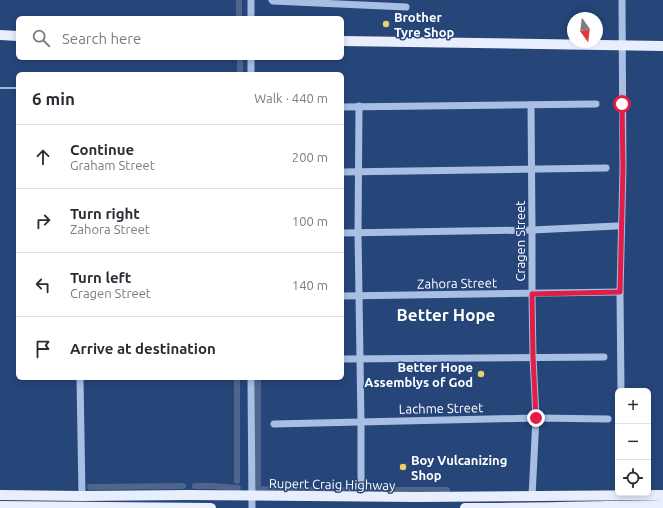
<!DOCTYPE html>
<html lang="en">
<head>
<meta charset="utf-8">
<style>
	body { margin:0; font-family:Ubuntu,sans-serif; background:#f2f2f3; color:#2b2b33 }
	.controls { position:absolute; right:12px; bottom:12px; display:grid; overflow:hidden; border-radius:6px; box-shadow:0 2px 6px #0003 }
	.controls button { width:36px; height:36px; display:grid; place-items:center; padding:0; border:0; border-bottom:1px solid #e1e1e2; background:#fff; color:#2b2b33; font:20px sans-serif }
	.compass { position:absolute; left:567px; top:12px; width:36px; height:36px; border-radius:50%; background:#fff; box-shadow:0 2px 6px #0003; rotate:166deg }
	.stop { position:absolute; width:12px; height:12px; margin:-9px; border:3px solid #e11d48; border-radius:50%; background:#fff }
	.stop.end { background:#e11d48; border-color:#fff; box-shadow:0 1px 4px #0008 }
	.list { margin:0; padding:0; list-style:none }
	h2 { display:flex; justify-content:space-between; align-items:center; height:52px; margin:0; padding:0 16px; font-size:17px }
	h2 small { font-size:13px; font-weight:400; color:#7c7c81 }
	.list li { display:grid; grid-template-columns:26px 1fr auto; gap:12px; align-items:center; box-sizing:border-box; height:64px; padding:0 16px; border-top:1px solid #e1e1e2 }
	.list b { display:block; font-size:15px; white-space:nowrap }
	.list p { margin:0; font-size:13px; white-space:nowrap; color:#7c7c81 }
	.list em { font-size:13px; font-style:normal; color:#7c7c81 }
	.icon { flex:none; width:22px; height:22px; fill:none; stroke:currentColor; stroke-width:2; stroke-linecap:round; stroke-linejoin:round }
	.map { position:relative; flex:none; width:663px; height:508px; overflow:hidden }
	.search { position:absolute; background:#fff; box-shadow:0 2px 6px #0003; left:16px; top:16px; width:328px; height:44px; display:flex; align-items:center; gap:10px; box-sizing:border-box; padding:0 14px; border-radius:6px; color:#7c7c81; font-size:15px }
	.panel { position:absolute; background:#fff; box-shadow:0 2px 6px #0003; left:16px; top:72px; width:328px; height:308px; border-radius:6px }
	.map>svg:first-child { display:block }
</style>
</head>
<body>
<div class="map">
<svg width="663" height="508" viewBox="0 0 663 508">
	<rect width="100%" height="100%" fill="#264579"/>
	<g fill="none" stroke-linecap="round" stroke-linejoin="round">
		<!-- stream -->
		<path stroke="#9db9e4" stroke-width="2" d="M0 88H18"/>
		<!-- canal -->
		<g stroke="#4e658c" stroke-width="6">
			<path d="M239 0V18"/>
			<path d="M240 74V58"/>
			<path d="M237 378V481"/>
			<path d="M258 378V489L289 490H356"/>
			<path d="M195 486H211L238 488"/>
			<path d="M90 487 183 486"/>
			<path d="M371 490H447"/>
		</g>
		<!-- minor -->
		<g stroke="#a8bfe3" stroke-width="7">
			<path d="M272 0 273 1 406 7"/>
			<path d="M251 18V0"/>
			<path d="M251 74V58"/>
			<path d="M531 105 532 230V294L533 357 536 418 532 496"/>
			<path d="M359 106 358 233 361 422V497"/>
			<path d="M342 107 596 104"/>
			<path d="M342 172 606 168"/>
			<path d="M342 233 532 230 617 226"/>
			<path d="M342 296 620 292"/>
			<path d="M342 359 604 357"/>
			<path d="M80 378 82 496"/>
			<path d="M251 378 252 508"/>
			<path d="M621 391 620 292 623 168 622 0"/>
			<path d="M274 424 536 418 608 419"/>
		</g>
		<!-- major -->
		<g stroke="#e8eefc" stroke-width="10">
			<path d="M0 35 18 36"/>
			<path d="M342 41 663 46"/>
			<path d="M0 495 82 496 188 495 417 497 663 495"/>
			<path d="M0 506 211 508"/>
			<path d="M465 508C531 508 597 506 663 505"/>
		</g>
	</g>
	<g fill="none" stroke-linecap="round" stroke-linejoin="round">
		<!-- route -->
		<path stroke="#e11d48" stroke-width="5" d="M536 418 533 357 532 294 620 292 623 168 622 104"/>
	</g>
	<!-- markers -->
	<g fill="#eccf6e" stroke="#264579" stroke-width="1.5">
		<circle cx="386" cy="24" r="4"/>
		<circle cx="481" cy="374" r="4"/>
		<circle cx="403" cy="467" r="4"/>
	</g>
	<g text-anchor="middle" stroke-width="3" stroke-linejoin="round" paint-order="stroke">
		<!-- poi labels -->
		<g font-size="13" font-weight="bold" fill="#fff" stroke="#264579" text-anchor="start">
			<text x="394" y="22">Brother<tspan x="394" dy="15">Tyre Shop</tspan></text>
			<text x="473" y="372" text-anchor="end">Better Hope<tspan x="473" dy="15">Assemblys of God</tspan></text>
			<text x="411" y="465">Boy Vulcanizing<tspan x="411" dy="15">Shop</tspan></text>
		</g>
		<!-- street labels -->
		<g font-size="13" fill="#fff" stroke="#264579">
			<text transform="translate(520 241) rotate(-90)" y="5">Cragen Street</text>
			<text transform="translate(457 283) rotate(-1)" y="5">Zahora Street</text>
			<text transform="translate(441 408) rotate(-1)" y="5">Lachme Street</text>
			<text transform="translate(332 484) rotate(1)" y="5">Rupert Craig Highway</text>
		</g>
		<!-- district labels -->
		<g font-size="17" font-weight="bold" fill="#fff" stroke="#264579">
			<text x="446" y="321">Better Hope</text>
		</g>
	</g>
</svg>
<div class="controls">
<button>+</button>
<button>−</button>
<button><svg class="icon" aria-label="locate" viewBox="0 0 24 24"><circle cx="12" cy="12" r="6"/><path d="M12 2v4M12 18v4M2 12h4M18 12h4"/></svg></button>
</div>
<svg class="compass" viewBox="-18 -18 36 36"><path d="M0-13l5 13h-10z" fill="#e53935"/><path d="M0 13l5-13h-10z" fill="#7c7c81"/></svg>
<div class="stop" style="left:622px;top:104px"></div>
<div class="stop end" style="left:536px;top:418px"></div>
<div class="search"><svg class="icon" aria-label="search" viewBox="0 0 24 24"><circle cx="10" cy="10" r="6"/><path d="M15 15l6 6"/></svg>Search here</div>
<section class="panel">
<h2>6 min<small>Walk · 440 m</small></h2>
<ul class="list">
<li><svg class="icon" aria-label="ahead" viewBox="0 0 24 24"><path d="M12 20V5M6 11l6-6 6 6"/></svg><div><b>Continue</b><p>Graham Street</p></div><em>200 m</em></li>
<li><svg class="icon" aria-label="right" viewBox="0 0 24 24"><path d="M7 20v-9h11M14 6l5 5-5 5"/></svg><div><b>Turn right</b><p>Zahora Street</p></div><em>100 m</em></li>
<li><svg class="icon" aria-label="left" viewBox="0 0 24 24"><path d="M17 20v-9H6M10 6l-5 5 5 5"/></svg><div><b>Turn left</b><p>Cragen Street</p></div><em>140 m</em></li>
<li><svg class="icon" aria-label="arrive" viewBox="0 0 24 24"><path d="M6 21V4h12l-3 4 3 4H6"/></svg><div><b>Arrive at destination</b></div></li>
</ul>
</section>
</div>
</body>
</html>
